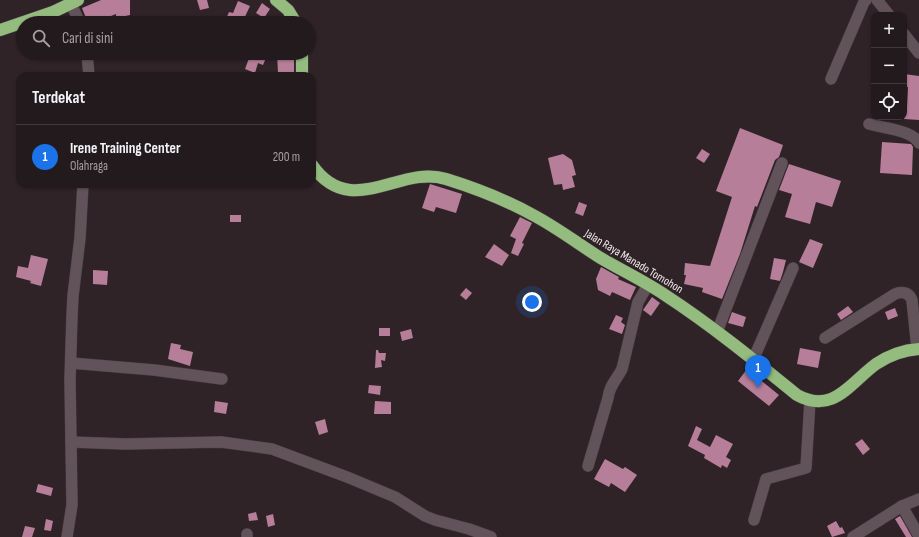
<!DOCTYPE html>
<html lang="id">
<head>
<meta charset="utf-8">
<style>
	body { margin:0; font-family:"Sofia Sans Condensed",sans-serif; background:#2b2327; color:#f1f3f6 }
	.controls { position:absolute; right:12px; top:12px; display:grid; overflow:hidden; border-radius:8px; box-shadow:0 1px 3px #0004 }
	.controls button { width:36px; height:36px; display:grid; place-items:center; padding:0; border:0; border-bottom:1px solid #40383c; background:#231a1e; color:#f1f3f6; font:20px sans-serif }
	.you { position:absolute; left:532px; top:302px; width:14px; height:14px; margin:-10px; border:3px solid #fff; border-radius:50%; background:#1a73e8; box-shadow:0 0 0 6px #1a73e833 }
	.badge { display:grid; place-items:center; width:26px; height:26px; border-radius:50%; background:#1a73e8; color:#fff; font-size:13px; font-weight:700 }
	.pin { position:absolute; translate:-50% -33px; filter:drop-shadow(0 1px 2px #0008) }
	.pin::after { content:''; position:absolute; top:21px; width:14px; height:12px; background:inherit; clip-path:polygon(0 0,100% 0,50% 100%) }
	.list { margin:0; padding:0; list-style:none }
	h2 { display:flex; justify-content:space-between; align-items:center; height:52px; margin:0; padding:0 16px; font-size:17px }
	h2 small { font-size:13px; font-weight:400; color:#a3a1a4 }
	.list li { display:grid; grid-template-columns:26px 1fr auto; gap:12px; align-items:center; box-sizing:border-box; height:64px; padding:0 16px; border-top:1px solid #40383c }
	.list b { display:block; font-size:15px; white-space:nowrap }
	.list p { margin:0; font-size:13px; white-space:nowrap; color:#a3a1a4 }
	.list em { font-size:13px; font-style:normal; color:#a3a1a4 }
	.icon { flex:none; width:22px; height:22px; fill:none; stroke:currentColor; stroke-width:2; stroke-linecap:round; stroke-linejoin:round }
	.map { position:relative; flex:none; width:919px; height:537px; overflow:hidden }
	.search { position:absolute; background:#231a1e; box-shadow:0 1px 3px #0004; left:16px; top:16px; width:300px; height:44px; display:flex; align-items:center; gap:10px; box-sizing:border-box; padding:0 14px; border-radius:22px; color:#a3a1a4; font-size:15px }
	.panel { position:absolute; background:#231a1e; box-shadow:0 1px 3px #0004; left:16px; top:72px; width:300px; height:116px; border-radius:12px }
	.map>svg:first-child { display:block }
</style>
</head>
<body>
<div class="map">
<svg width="919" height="537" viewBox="0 0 919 537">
	<rect width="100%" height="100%" fill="#2f2328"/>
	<!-- building -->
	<g fill="#b67e98">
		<path d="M101 0H130V15L116 18V14L94 23H88L82 8Z"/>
		<path d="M197 0H207L209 8 200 10Z"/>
		<path d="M238 1 250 6 242 23H229L230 21 226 19 229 12 233 13Z"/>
		<path d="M262 3 270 9 264 18 256 13Z"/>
		<path d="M251 53H268L263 65 258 63 255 73 245 69Z"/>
		<path d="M277 53H294V73H278Z"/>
		<path d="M904 74 919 76V120L904 119V107H907L908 87H904Z"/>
		<path d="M740 128 783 145 779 157 775 160 757 207 755 206 740 254 722 299 702 292 703 288 684 284 686 275H684L685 263 710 266 732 197 716 191Z"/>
		<path d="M882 142 911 144 913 147 912 175 880 173Z"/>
		<path d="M702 149 710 154 704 163 696 158Z"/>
		<path d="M563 154 572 160 576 175 572 176 575 187 563 190 562 184 554 185 548 158Z"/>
		<path d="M789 164 841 181 832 207 816 202 810 224 785 217 792 194 779 190Z"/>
		<path d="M430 184 462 194 456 213 436 207 434 212 422 208Z"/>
		<path d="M579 202 587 205 583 216 575 213Z"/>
		<rect x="230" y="215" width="11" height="7"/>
		<path d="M520 217 532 223 522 243 524 244 518 256 511 253 516 239 510 236Z"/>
		<path d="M810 239 823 244 813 268 799 262Z"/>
		<path d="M494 244 509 255 502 266 485 257Z"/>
		<path d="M31 255 48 259 41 286 30 283 31 281 16 277 18 266 28 268Z"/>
		<path d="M774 258 786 260 783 272 780 281 770 279Z"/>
		<path d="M601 267 619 277 618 279 636 287 630 300 612 292 610 296 598 290 596 279Z"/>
		<path d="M93 270 108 271 107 285 93 284Z"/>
		<path d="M466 288 472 293 466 300 460 295Z"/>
		<path d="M652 297 660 303 651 316 643 310Z"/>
		<path d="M848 306 853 312 841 320 837 314Z"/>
		<path d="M895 308 898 316 888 320 885 312Z"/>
		<path d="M732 312 746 317 743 327 728 323Z"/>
		<path d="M616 315 623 318 621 322 625 325 622 334 609 329Z"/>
		<rect x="379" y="328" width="11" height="8"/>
		<path d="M411 329 413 338 402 341 400 332Z"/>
		<path d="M171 343 181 345 180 349 193 352 190 366 168 359Z"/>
		<path d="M800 348 821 352 818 368 797 364Z"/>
		<path d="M376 350H378L379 353H386L385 361 381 360 382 367 375 368Z"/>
		<path d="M747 369 779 395 769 406 738 381Z"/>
		<path d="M369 385 381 386 380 395 368 393Z"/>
		<path d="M215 401 228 403 226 414 214 412Z"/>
		<path d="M375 401 391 402V414H374Z"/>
		<path d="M325 419 328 432 319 435 315 422Z"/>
		<path d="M696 426 702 429 697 440 710 447 716 435 733 444 726 457 731 460 727 468 722 465 721 468 704 458 705 455 688 446Z"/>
		<path d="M862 439 870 449 863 455 855 444Z"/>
		<path d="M605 459 623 469 625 467 637 475 625 492 611 483 609 487 594 479Z"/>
		<path d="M38 484 53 488 51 496 36 492Z"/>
		<path d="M256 512 258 520 249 521 248 514Z"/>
		<path d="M273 514 275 525 268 527 266 516Z"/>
		<path d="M900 516 912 537H906L895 519Z"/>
		<path d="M46 519 53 521 51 531 44 530Z"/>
		<path d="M836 521 840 528 842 527 845 533 832 537 827 526Z"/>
		<path d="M25 526 35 528 32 537H22Z"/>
	</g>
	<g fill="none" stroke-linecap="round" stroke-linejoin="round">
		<defs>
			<g id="minor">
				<path d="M877 0 889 15"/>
				<path d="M71 4 80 23"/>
				<path d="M904 34 919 53"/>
				<path d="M87 53 89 76"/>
				<path d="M831 79 864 2 866 0"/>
				<path d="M869 124C883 128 912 130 919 143"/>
				<path d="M717 332 782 163"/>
				<path d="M825 338 895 294C901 291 909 292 912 300L917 349"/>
				<path d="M753 360 793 268"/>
				<path d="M71 363 154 370 222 379"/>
				<path d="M71 442 125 444 221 442 272 449 347 477 395 497 425 516 435 520 469 529 491 537"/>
				<path d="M588 466 608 398C609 386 617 379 622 369L638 302 648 285"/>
				<path d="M902 506 919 536"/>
				<path d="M754 520 766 479 806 468 810 400"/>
				<path d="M67 537 72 505 70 380 72 316 73 296 80 238 83 184"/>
				<path d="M247 537V534"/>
				<path d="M853 537 902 506 919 499"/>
			</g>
			<g id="highway">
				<path d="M276 0 288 10 296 23"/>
				<path d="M0 30 53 12 78 0"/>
				<path d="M302 53V76"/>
				<path d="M312 165C351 221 400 164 446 179 475 188 506 200 533 215 556 227 577 243 599 257 621 270 644 281 665 295 711 325 754 360 797 395 833 415 850 383 876 364 888 356 904 350 919 349"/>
			</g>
		</defs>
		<!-- minor casing -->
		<use href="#minor" stroke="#4b4145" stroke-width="12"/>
		<!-- highway casing -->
		<use href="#highway" stroke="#4b4145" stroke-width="13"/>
		<!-- minor -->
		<use href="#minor" stroke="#615359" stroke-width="11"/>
		<!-- highway -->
		<use href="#highway" stroke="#94bc7f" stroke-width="12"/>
	</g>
	<g text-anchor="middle" stroke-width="4" stroke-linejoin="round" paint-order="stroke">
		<!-- street labels -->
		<g font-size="12" fill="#f0e8eb" stroke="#2f2328">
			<text transform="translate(634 261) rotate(31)" y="4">Jalan Raya Manado Tomohon</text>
		</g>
	</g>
</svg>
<div class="controls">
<button>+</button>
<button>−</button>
<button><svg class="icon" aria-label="locate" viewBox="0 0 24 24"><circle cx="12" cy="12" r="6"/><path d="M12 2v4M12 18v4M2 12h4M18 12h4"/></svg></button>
</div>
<div class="you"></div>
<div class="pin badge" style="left:758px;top:388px">1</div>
<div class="search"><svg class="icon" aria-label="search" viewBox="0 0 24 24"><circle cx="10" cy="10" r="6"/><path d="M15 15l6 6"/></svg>Cari di sini</div>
<section class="panel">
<h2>Terdekat<small></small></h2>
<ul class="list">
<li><span class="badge">1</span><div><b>Irene Training Center</b><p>Olahraga</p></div><em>200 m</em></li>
</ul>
</section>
</div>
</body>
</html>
